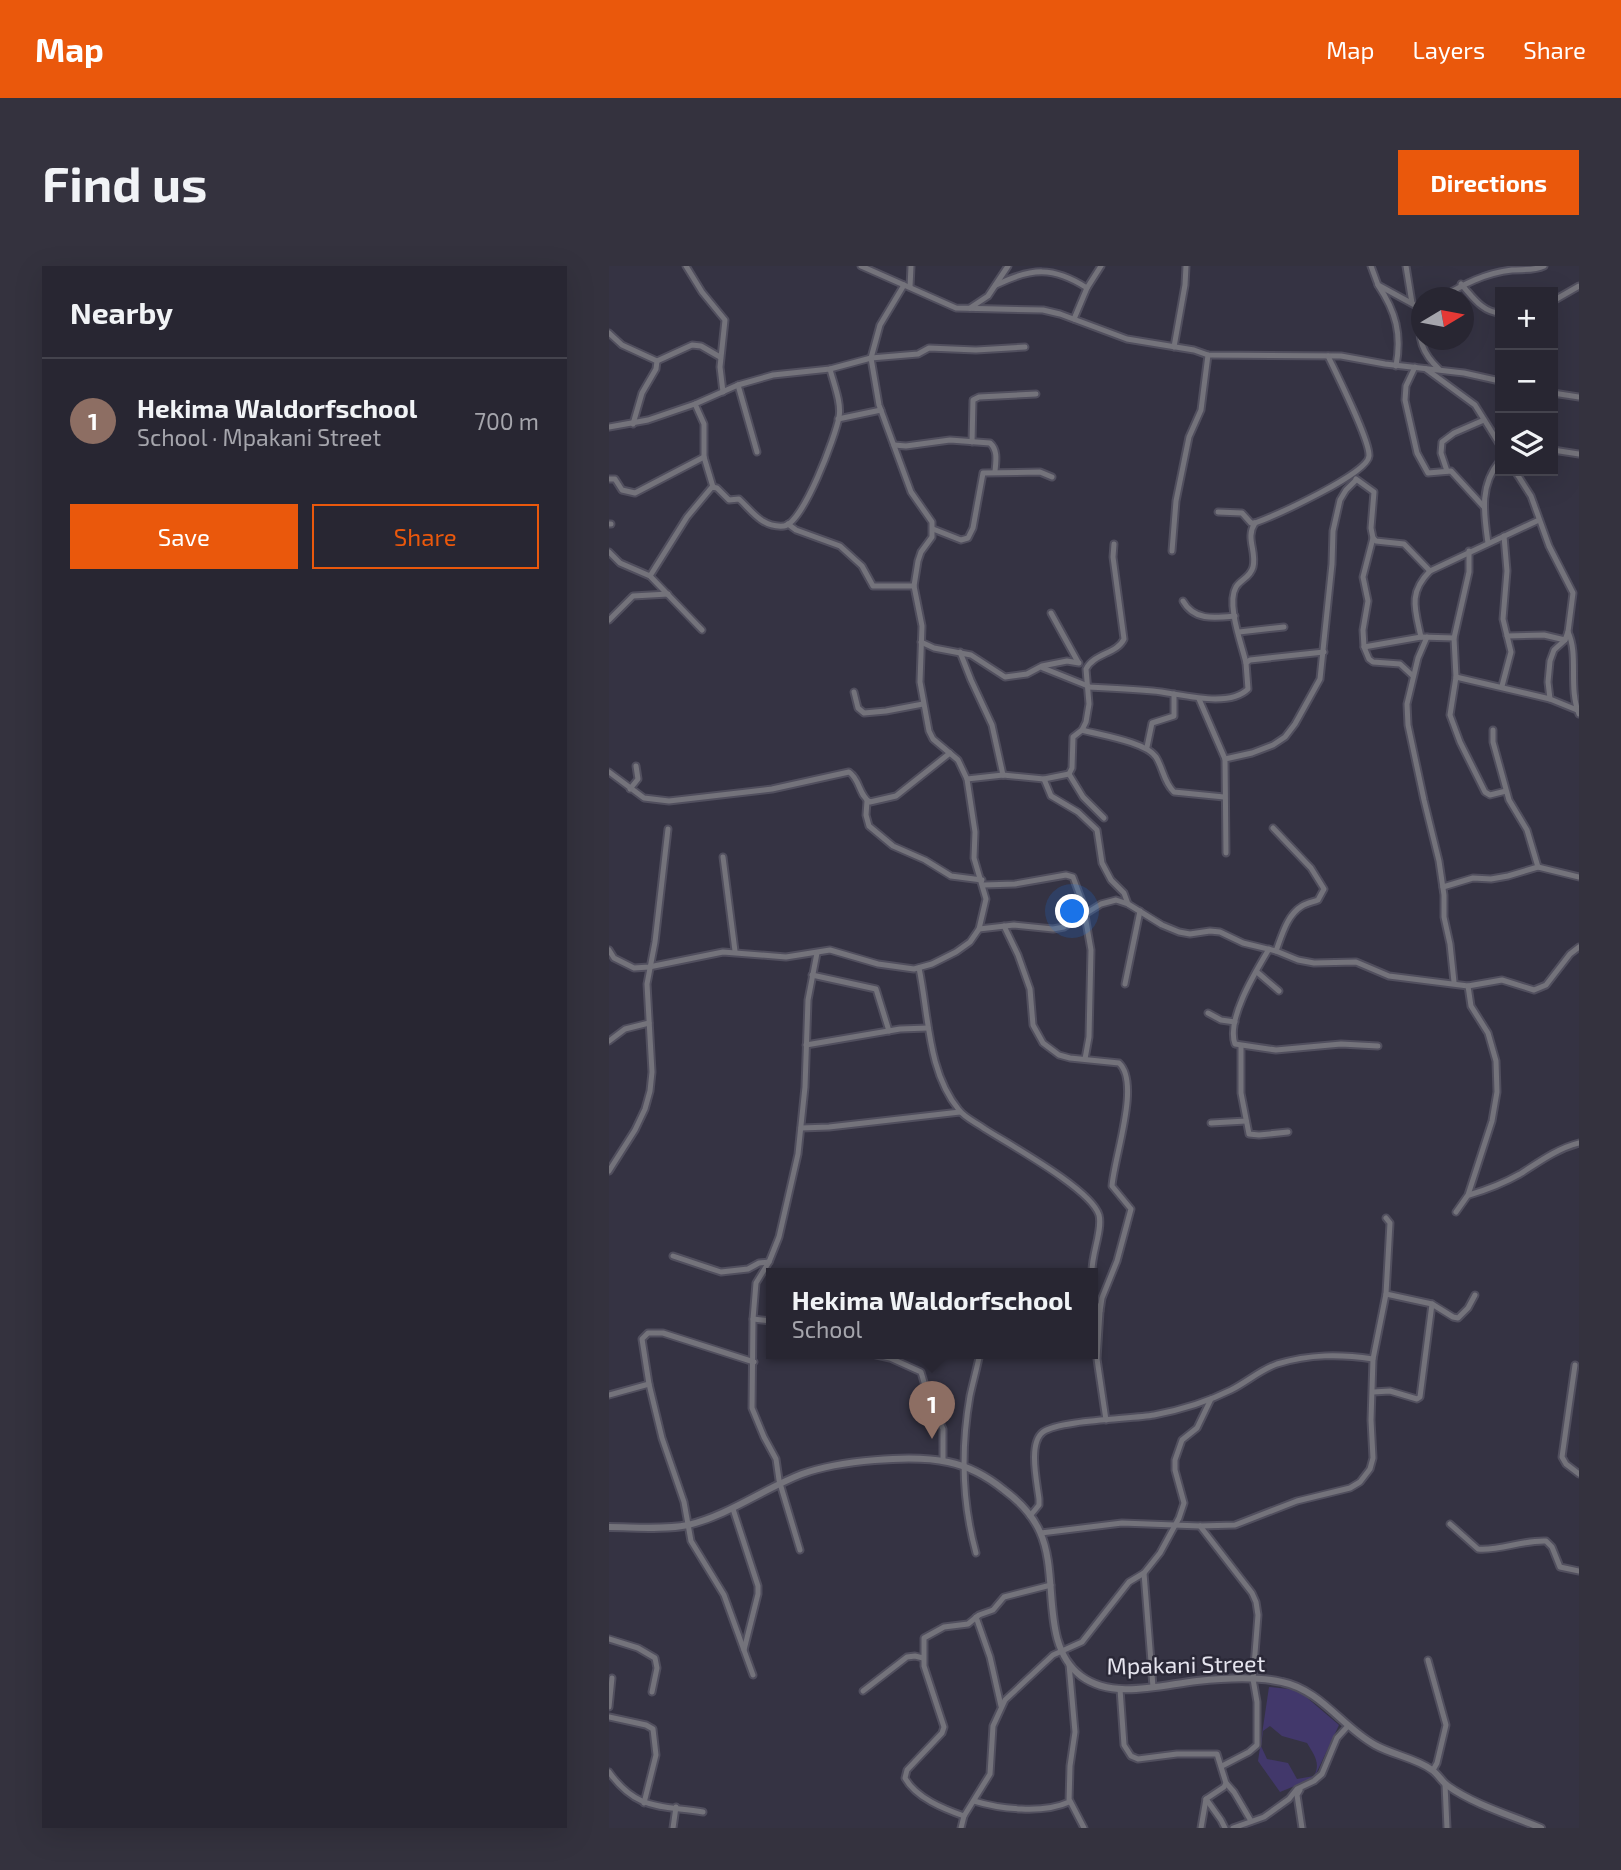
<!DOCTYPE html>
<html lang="en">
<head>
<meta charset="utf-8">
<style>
	body { margin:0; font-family:"Exo 2",sans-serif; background:#34323e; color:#f1f3f6 }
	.controls { position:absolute; right:21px; top:21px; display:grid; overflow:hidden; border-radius:0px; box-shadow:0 7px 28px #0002 }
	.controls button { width:63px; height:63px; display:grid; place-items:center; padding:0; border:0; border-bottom:2px solid #44434d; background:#282632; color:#f1f3f6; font:35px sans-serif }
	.compass { position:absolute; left:802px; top:21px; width:63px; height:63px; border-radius:50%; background:#282632; box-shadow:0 7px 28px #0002; rotate:80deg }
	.you { position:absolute; left:464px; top:646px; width:24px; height:24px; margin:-18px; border:5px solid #fff; border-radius:50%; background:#1a73e8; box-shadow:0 0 0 10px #1a73e833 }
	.badge { display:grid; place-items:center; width:46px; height:46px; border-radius:50%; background:#ea580c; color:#fff; font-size:23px; font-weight:700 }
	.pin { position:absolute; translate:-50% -58px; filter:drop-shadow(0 2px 4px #0008) }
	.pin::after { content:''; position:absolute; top:37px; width:24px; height:21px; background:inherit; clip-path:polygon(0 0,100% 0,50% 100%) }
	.popup { position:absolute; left:157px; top:1002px; width:332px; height:91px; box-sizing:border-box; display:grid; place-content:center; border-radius:0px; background:#282632; filter:drop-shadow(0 2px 5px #0005); font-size:23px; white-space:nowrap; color:#a5a5ac }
	.popup b { font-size:26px; color:#f1f3f6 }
	.popup::after { content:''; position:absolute; left:50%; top:100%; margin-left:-14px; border:14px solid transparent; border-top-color:#282632 }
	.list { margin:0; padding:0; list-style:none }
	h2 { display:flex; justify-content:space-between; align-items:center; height:91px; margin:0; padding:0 28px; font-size:30px }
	h2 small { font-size:23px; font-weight:400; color:#a5a5ac }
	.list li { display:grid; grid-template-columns:46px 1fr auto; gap:21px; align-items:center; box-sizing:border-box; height:126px; padding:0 28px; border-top:2px solid #44434d }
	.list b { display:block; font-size:26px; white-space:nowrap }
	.list p { margin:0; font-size:23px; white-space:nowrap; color:#a5a5ac }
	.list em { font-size:23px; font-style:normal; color:#a5a5ac }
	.actions { display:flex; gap:14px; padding:21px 28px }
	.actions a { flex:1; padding:16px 0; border:2px solid #ea580c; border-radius:0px; text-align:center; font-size:24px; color:#ea580c }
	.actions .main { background:#ea580c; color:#fff }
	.icon { flex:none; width:38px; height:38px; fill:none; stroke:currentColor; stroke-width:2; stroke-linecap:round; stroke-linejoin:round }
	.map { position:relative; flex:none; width:970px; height:1562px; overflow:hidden; border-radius:0px }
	header { display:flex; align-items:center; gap:42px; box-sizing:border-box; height:98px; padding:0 35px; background:#ea580c; color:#fff }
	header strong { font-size:33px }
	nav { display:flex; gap:38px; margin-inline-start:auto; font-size:24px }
	.intro { display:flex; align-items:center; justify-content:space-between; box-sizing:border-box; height:168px; padding:0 42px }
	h1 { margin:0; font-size:49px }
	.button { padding:18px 32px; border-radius:0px; background:#ea580c; color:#fff; font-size:24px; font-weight:700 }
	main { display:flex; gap:42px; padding:0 42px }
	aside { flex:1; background:#282632; border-radius:0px; box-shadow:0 7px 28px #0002 }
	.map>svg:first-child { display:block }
</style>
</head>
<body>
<header>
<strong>Map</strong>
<nav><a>Map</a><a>Layers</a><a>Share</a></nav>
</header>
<div class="intro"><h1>Find us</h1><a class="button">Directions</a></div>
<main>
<aside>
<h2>Nearby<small></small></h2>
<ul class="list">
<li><span class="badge" style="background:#8d6e63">1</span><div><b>Hekima Waldorfschool</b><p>School · Mpakani Street</p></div><em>700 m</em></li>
</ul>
<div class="actions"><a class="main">Save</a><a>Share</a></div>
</aside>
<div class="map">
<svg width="970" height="1562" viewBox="0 0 970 1562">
	<rect width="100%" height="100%" fill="#353343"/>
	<!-- green -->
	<path fill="#42386b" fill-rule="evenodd" d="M660 1421 689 1424 730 1459 705 1512 671 1526 649 1495ZM661 1460 673 1470 698 1477C705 1489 712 1497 705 1510L688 1513 679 1497 658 1493 652 1480 654 1465Z"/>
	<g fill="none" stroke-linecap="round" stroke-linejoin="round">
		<defs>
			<g id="minor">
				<path d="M77 0 93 26 116 54 111 101 114 126"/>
				<path d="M252 0 347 42 434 44 451 48 518 73 585 84 599 89 732 90 776 98 855 107 891 115"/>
				<path d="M762 0 769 19 813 43"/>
				<path d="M797 0 803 37"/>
				<path d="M852 18C864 31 873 46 891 47"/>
				<path d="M387 19C422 2 444 0 478 22"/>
				<path d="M769 19C787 46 793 68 787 100"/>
				<path d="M301 21 302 0"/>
				<path d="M832 32C855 18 876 7 903 4 914 3 925 5 935 0"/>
				<path d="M944 35 970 20"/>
				<path d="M361 42 379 30 399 0"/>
				<path d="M813 50C807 72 814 88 830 103"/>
				<path d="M465 53 478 22 492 0"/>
				<path d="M0 67 13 79 48 95 47 103 33 127 24 158"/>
				<path d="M565 81 576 19 577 0"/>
				<path d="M48 95 83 79 92 80 111 91"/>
				<path d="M806 101 797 120 796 134 808 187 819 207 842 205 875 241"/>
				<path d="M817 103 866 139 891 179"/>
				<path d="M129 119 148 186"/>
				<path d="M944 127 970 131"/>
				<path d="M86 138 95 158V191L104 221"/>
				<path d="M229 153 272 144"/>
				<path d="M0 161 39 154 86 138 129 119 164 109 221 103 262 92 309 88 320 82 367 84 416 81"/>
				<path d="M363 176 364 134 370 131 427 128"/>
				<path d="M285 179 297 180 341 174 381 177C389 184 387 195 386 205"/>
				<path d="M944 184 970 188"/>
				<path d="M838 205 832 187 833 176 845 167 875 154"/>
				<path d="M906 205 922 230 940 280 964 327 959 366 956 374 945 384 941 395 939 416 941 433"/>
				<path d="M0 213H6L13 224 26 227 95 191"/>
				<path d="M747 213 765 226 762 262 764 272 767 275 795 278 821 305 930 254"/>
				<path d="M609 246 633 247 642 257H646C665 250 759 208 760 190 761 174 727 107 719 90"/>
				<path d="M0 258H2"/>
				<path d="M179 258 187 264 231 280 253 300 264 320H305"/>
				<path d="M324 263 352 274 359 272 364 262 374 207 431 206 443 211"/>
				<path d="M764 272 754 311 759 335 754 364 755 381 760 393 764 396 791 398 804 410"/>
				<path d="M879 277C875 248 870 219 891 195"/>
				<path d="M563 285 567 235 580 171 592 144 599 89"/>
				<path d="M860 285V306L845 372 847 411 841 449 851 476 876 526 881 529 897 525"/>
				<path d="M0 286 11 297 41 310 93 364"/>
				<path d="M41 310 78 251 103 221 108 222 120 234 130 233C143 245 153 262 175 260 194 258 227 169 230 151 233 137 224 116 221 103"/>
				<path d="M574 335C585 355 606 352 626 350"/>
				<path d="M442 347 469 396"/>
				<path d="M0 354 24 330 59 328"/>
				<path d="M630 366 675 361"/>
				<path d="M959 366C970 389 959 421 970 448"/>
				<path d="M898 370 935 369 956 374"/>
				<path d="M812 371C806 343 799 327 821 305"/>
				<path d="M818 371 809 392 798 438 799 459 815 534 830 595 835 629V651L841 678 845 716"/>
				<path d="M312 376 325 382 362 389 396 411 418 408 433 400 458 395 470 397"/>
				<path d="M755 381 812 371 845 372"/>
				<path d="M351 386 362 414 383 459 394 509"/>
				<path d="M637 397C633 379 617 338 627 321 632 313 641 312 644 301 648 285 636 272 646 257"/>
				<path d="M434 402 479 420"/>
				<path d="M847 411 941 433 968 444"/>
				<path d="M893 420 902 386 894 353 898 305 895 270"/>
				<path d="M479 421C501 422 522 423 544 425 569 427 619 443 639 423L637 397 641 394 715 386"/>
				<path d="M245 426 249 442 255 447 277 445 314 438"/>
				<path d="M590 433 616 493"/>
				<path d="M473 464C491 469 537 476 547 491 554 502 555 517 565 526L615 531"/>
				<path d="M884 464V476L900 534 918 564 929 601"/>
				<path d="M538 481 543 457 565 450V428"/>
				<path d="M0 506 35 532 60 535 163 523 240 506C251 513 250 530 261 536L287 530 341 487"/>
				<path d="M460 508 474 531 495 552"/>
				<path d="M358 513 394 509 435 513 460 508 463 502 464 471 473 464 477 456 480 438 477 403C485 387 508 388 515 373L504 291 505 278"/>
				<path d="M435 513 442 530 469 546 488 564 493 597 502 614 515 627 519 638"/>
				<path d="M21 523 29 513 27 500"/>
				<path d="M258 535 257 549 260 560 284 580 316 594 342 610 373 614"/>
				<path d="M664 562 702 602 715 623 709 634C704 636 698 637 693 640 678 649 673 669 667 685"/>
				<path d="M617 587 616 493 643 487 664 479 676 471 686 458 711 413 723 298 724 265 731 234 737 224 747 214"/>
				<path d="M114 591 126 685"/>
				<path d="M375 619 406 618 457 609 464 611 474 638 482 684 480 771 476 793"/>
				<path d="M834 621 864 612 882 613 899 610 929 601 970 611"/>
				<path d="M395 660 409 689 421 723 424 759 434 777 450 789 461 792 510 797C532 817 505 891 503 920L522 943 508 995 493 1032 491 1045"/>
				<path d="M370 663 405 659 444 663 455 661 492 638 507 634 519 638 553 659 570 666 581 668 601 665 611 666 634 677 667 685 689 694 705 697 747 696 780 710 859 720 893 714 925 724 937 719 961 688 970 681"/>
				<path d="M660 683C647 705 617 753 626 778L667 784 732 778 769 780"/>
				<path d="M0 684 5 692 25 702 40 701 114 686 177 691 221 684 269 698 305 703 323 698 347 686 361 676 370 663 377 633 365 592 366 566 358 513 349 494 324 473 320 465 311 416 313 360 305 320 309 295 312 286 323 271V256L302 226 270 139 262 92 271 59 295 19"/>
				<path d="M310 702C320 749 318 805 350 844 356 852 368 857 376 863 401 879 482 923 490 949 494 964 482 989 483 1007"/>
				<path d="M648 706 670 725"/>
				<path d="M203 709 267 723 280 765"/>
				<path d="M516 718 531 645"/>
				<path d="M599 747 612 754 626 756"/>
				<path d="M0 775 16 763 40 757"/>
				<path d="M197 779 291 763 319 762"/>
				<path d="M632 781V827L640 868 650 869 679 866"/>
				<path d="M602 857 637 855"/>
				<path d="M192 862 220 861 351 846"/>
				<path d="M0 905 26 864 36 843 41 825 43 806 38 718 46 676 59 563"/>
				<path d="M860 929C877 924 895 917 911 908 930 896 947 883 970 877"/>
				<path d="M847 946 859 929 883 855 888 826 887 795 879 767 862 740 859 720"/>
				<path d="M64 990 112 1006 139 1003 150 997 160 996"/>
				<path d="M777 1028 823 1038 844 1051 849 1052 859 1042 866 1029"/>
				<path d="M484 1033 491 1045 488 1093 497 1154"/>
				<path d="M144 1053 162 1055"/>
				<path d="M259 1087 281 1092 312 1106 319 1130 334 1163V1195"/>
				<path d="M966 1099 953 1191 957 1198 970 1208"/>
				<path d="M764 1126 781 1125 808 1133 811 1131 823 1038"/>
				<path d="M0 1129 40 1118"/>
				<path d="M124 1243 149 1320V1328L135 1384"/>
				<path d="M421 1250 430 1239V1233C428 1216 419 1177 434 1166 450 1154 522 1153 545 1149 571 1144 598 1136 622 1124 638 1116 651 1104 668 1098 701 1088 731 1088 764 1093"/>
				<path d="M841 1258 869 1283C891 1285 913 1274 937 1275L943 1281 951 1301 970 1305"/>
				<path d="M591 1260 643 1327 647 1336 649 1349 644 1413 648 1436V1479L640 1486 613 1500"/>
				<path d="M432 1267 513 1257 591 1260 626 1259 688 1235 741 1222 751 1216 761 1203 764 1192 762 1154 764 1093 777 1028 781 957 777 952"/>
				<path d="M191 1284 170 1214 167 1193 155 1171 143 1142 144 1053 147 1017 160 996 170 971 189 888 196 821 199 734 208 687"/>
				<path d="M367 1287C353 1236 352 1182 361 1130 364 1116 368 1102 371 1087"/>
				<path d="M535 1307 544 1421"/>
				<path d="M367 1351 381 1391 392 1440"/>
				<path d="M0 1373 29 1382 46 1392 48 1402 43 1426"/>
				<path d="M819 1394 837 1459 828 1497 824 1504"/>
				<path d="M144 1409 115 1329 82 1275 75 1236 53 1172 40 1118 33 1073 39 1067H54L145 1096"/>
				<path d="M511 1423 515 1479 522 1490 529 1493 568 1488H608L617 1517 615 1521 597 1533 612 1554 616 1562"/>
				<path d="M254 1425 298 1391 306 1390 314 1392"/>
				<path d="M0 1441 3 1412"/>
				<path d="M0 1451 37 1459 44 1463 47 1489 35 1537"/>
				<path d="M0 1506C28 1545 51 1539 94 1546"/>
				<path d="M617 1517 625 1526 642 1555"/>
				<path d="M836 1518 838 1562"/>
				<path d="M691 1524 688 1529 693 1562"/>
				<path d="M365 1535C391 1543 434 1548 460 1536L461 1500 466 1466 460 1398"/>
				<path d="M461 1535 475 1562"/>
				<path d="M355 1550C335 1543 307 1532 296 1512L298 1504 333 1467 335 1461 315 1400V1372L335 1361 359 1358 370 1349 384 1344 395 1331 442 1319"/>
				<path d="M64 1562 67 1541"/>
				<path d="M352 1562 355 1550 381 1508 384 1460 396 1434 444 1389 473 1376 520 1316 535 1307 551 1287 570 1252 575 1237 566 1204V1194L573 1174 588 1162 602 1133"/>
				<path d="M592 1562 597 1533"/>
				<path d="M624 1562 655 1551 680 1533 688 1523 705 1515 713 1508 728 1472 739 1460"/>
			</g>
			<path id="tertiary" d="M0 1261C25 1261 55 1264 79 1259 120 1249 154 1223 193 1208 229 1195 302 1188 339 1196 359 1200 379 1211 395 1224 410 1235 423 1248 431 1266 451 1310 430 1378 472 1410 504 1434 552 1419 588 1415 615 1412 647 1410 673 1416 712 1424 733 1461 766 1479 784 1489 807 1492 823 1504 829 1508 833 1516 839 1520 866 1539 901 1549 932 1562"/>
		</defs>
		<!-- minor casing -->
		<use href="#minor" stroke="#514f5e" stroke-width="9"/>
		<!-- tertiary casing -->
		<use href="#tertiary" stroke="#514f5e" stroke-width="10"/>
		<!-- minor -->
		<use href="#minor" stroke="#74737b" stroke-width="5"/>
		<!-- tertiary -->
		<use href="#tertiary" stroke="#74737b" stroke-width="6"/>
	</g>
	<g text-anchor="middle" stroke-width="5" stroke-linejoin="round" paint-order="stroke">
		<!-- street labels -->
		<g font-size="23" fill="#e5e4ee" stroke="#2b2938">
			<text transform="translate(577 1399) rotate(-1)" y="8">Mpakani Street</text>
		</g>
	</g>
</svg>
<div class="controls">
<button>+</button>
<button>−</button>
<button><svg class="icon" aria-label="layers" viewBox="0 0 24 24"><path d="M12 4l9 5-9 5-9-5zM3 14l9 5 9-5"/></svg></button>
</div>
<svg class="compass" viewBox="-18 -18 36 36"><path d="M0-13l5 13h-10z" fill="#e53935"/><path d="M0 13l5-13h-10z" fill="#a5a5ac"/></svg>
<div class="you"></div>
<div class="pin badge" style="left:323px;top:1173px;background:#8d6e63">1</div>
<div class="popup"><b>Hekima Waldorfschool</b>School</div>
</div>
</main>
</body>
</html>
